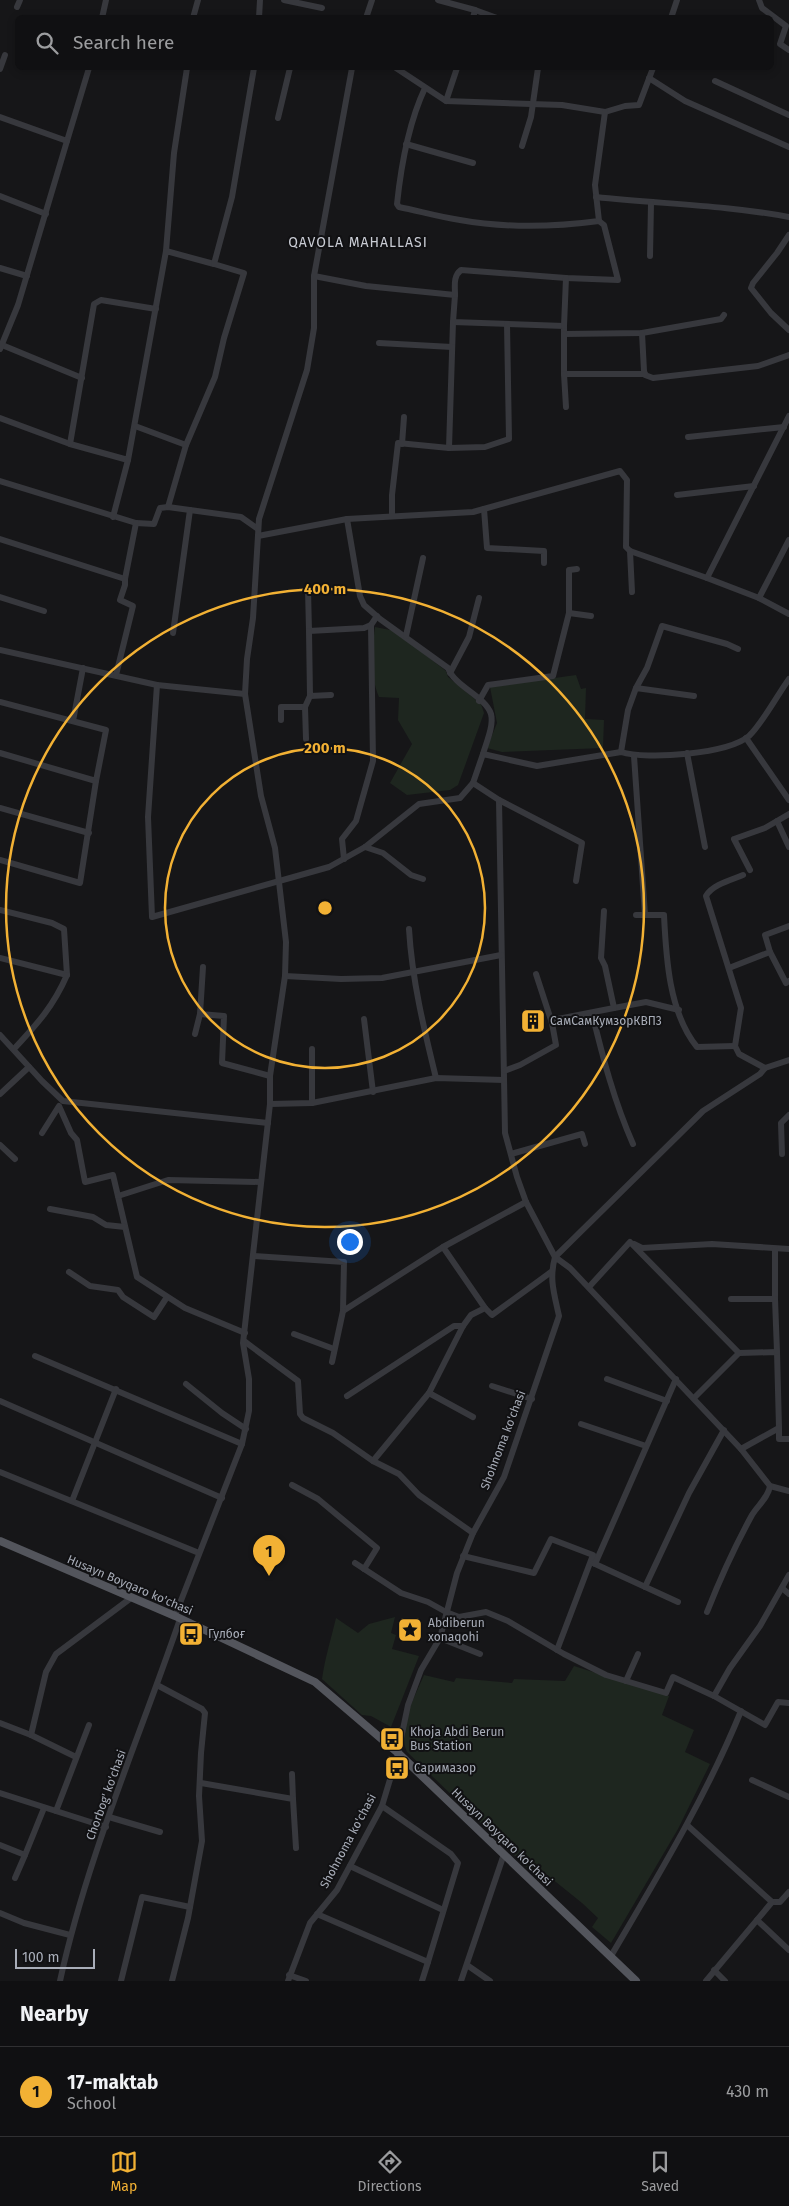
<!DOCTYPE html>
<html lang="en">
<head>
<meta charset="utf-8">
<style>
	body { margin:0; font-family:"Fira Sans",sans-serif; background:#1e1e20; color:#f1f3f6 }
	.scale { position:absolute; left:15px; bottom:12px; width:80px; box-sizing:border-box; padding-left:5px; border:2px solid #a8adb8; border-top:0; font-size:14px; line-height:18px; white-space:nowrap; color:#a8adb8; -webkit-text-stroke:4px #111113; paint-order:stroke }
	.you { position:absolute; left:349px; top:1241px; width:18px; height:18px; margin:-12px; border:4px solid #fff; border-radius:50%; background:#1a73e8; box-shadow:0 0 0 8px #1a73e833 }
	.badge { display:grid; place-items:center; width:32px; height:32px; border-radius:50%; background:#f2b134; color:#111; font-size:16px; font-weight:700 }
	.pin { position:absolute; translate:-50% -41px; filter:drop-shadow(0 1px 2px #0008) }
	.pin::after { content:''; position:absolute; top:26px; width:18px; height:15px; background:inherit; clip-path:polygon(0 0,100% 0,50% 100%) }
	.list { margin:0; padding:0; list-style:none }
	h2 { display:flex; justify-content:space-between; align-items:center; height:65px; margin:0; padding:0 20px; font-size:21px }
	h2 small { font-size:16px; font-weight:400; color:#9c9d9f }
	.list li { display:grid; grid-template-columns:32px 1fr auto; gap:15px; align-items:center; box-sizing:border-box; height:90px; padding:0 20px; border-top:1px solid #303032 }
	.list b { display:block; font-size:19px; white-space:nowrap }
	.list p { margin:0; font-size:16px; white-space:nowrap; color:#9c9d9f }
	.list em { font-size:16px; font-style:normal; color:#9c9d9f }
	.icon { flex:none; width:28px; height:28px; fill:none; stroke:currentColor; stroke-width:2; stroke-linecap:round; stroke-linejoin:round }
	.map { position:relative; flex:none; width:789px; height:1981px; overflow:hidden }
	.search { position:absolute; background:#101012; box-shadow:0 2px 8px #0003; left:15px; right:15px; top:15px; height:55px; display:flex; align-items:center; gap:12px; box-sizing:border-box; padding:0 18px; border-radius:8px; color:#9c9d9f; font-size:19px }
	.sheet { height:155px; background:#101012 }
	nav { display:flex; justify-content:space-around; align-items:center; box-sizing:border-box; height:70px; border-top:1px solid #303032; background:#101012; font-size:14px; color:#9c9d9f }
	nav a { display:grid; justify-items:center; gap:2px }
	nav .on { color:#f2b134 }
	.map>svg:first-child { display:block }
</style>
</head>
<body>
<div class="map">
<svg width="789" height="1981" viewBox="0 0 789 1981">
	<rect width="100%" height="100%" fill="#161618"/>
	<!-- green -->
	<g fill="#1e261f">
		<path d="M375 627 395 631 446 671 448 677 481 704 484 713 458 785 450 790 407 795 390 783 412 744 398 720 399 698 379 697C370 676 372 650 375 627Z"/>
		<path d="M576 675 581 689 586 688 585 719 604 720 603 748 502 752 487 748 497 723 490 687Z"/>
		<path d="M395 1617 391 1633 396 1635 392 1649 419 1656 391 1727 371 1716 362 1715 322 1679C325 1658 331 1639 336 1618L358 1633 369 1624Z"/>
		<path d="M574 1666 669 1696 662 1715 694 1730 685 1752 710 1764 678 1829 611 1943 592 1927 598 1918 582 1903 546 1874 540 1880 407 1752C396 1729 415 1697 424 1675L454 1682 456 1678 512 1683 514 1679 565 1681Z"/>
	</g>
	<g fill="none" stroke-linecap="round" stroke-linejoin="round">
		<!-- minor -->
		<g stroke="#37383d" stroke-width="6">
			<path d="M284 0 322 8"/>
			<path d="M438 0 475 10 473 18"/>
			<path d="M759 0 762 8 786 26 780 44 789 50"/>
			<path d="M17 7 20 0"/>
			<path d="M475 10 497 18"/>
			<path d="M102 18 106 0"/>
			<path d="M193 18 198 0"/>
			<path d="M259 18 260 0"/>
			<path d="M366 18 372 0"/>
			<path d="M671 18 677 0"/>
			<path d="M396 68 446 101"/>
			<path d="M457 68 446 101 562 105 605 112 625 106 639 105 653 68"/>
			<path d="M0 69 5 55"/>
			<path d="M649 78 685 101 789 147"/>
			<path d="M715 81 789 115"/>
			<path d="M425 88C408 124 401 166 397 204L399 207C419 211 439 217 460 220 505 228 554 227 599 221L595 185 605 112"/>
			<path d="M0 117 67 141 89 68"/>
			<path d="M278 118 290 68"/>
			<path d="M406 144 473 163"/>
			<path d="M522 146 531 117 538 68"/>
			<path d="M0 196 46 214"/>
			<path d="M596 197C661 204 725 205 789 217"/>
			<path d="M789 235 777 253 753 283 751 288 771 313 789 330"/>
			<path d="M166 251 174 153 187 68"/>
			<path d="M650 256 651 203"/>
			<path d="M0 268 27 276"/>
			<path d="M314 276 366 286 455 295 453 322 564 326V334L642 333 721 319 724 315"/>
			<path d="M455 295C455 286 453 276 461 270L566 278 618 280 604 225 599 221"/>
			<path d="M453 322 449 448 485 447 509 439 507 324"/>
			<path d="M564 326 566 278"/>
			<path d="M642 333 644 371 645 375 653 378 758 366 789 355"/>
			<path d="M564 334V374H645"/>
			<path d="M379 343 452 347"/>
			<path d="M2 345 82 378"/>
			<path d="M0 349 18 305 67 141"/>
			<path d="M564 374 566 407"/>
			<path d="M789 416 707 578 759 598 789 614"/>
			<path d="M0 418 70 444 128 460 166 251 214 264"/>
			<path d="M135 426 186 445"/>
			<path d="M688 437 784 427"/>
			<path d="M70 444 94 304 101 300 156 309"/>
			<path d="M402 444 404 417"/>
			<path d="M0 481 136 523 154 524 160 508 168 507 241 517 258 529"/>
			<path d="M677 495 754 486"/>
			<path d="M168 507 186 445 215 377 224 338 244 273 214 264 232 197 254 68"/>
			<path d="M484 509 487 548 544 551V563"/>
			<path d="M392 516V495L398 443 449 448"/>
			<path d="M113 517 128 460"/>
			<path d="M347 519 360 596 364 605 380 619 448 668C455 687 485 696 491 714 494 726 486 743 483 754"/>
			<path d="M258 536 347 519 473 512 620 471 627 480 626 547 630 551 707 578"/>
			<path d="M0 539 125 579 136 523"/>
			<path d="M630 551 632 592"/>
			<path d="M308 589 309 631 364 628 371 625 377 616"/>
			<path d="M0 597 44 611"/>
			<path d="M759 598 789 540"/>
			<path d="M569 613 591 616"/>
			<path d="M309 631 310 696 331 695"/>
			<path d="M173 633 190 510"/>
			<path d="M406 636 423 558"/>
			<path d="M0 650 157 685 245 694"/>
			<path d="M450 673 469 637 479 598"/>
			<path d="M116 675 133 606 120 600 125 585V579"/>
			<path d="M157 685 148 817 152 917 329 867 365 847 419 804 460 798 473 783 483 754 537 766 621 752C647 760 728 754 749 736 762 724 778 694 789 679"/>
			<path d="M636 688 647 668 662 626 727 644 738 649"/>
			<path d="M479 701 488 685 553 676 569 613V570L577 569"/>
			<path d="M0 702 106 730 96 781 0 753"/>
			<path d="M281 720V707H305"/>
			<path d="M73 721 83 668"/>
			<path d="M746 738 789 800"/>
			<path d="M306 739 305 707 310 696"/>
			<path d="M621 752 628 710 636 688 694 696"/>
			<path d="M687 753 705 847"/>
			<path d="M634 756 645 915"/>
			<path d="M473 783 499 800 505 1133 517 1177 526 1202 555 1257 570 1268 741 1449 770 1486 789 1491"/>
			<path d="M499 800 582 843 576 881"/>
			<path d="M0 808 89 833"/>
			<path d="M777 821 789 847"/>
			<path d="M365 847 383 853 411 875 423 879"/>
			<path d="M344 859 342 839 356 821 373 761 371 625"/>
			<path d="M0 860 80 883 96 781"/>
			<path d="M750 870 734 839 765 828 789 814"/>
			<path d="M743 875C731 880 712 885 706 896L741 1008 735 1046 739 1054 765 1068"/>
			<path d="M0 910 52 923 64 929 67 975 0 958"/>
			<path d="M636 915H664C666 957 669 1013 697 1047L735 1046"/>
			<path d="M409 929C412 980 424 1029 436 1078"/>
			<path d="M770 952 786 983 789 981"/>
			<path d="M729 968 770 952 765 935 789 926"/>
			<path d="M285 976 341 979 382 978 501 955"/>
			<path d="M614 1008 646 1002 679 1010"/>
			<path d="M592 1013C603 1058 614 1101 633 1144"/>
			<path d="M200 1014 203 967"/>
			<path d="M364 1019 373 1092"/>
			<path d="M552 1023 558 1019 614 1008 605 966 601 958 604 911"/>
			<path d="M195 1034 200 1014 224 1016 222 1063 270 1076"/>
			<path d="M0 1035 42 1081 63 1101 268 1123"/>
			<path d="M14 1049C37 1024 53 1007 67 975"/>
			<path d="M504 1071 520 1065 556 1045 552 1023 536 974"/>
			<path d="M0 1094 29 1067"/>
			<path d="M312 1103V1049"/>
			<path d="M270 1104 312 1103 436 1078 504 1080"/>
			<path d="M42 1133 59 1106 71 1133 77 1140 85 1182 113 1175 137 1277 185 1308 245 1333"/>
			<path d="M0 1145 15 1159"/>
			<path d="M511 1154 582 1134 585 1144"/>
			<path d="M782 1154 781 1123 789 1115"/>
			<path d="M118 1196 168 1180 260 1182"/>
			<path d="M50 1209 93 1217 106 1225 125 1227"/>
			<path d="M634 1244 642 1248 712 1244 789 1249"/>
			<path d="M775 1249V1299"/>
			<path d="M254 1256 344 1262 343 1311 443 1247"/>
			<path d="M69 1272 90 1286 118 1290 123 1297 154 1317 167 1297"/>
			<path d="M589 1287 630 1242 739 1353 777 1352 779 1428"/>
			<path d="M731 1299H775L777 1352"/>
			<path d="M485 1308 443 1247 526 1202"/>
			<path d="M294 1334 334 1349"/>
			<path d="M244 1341 298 1381 300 1414 303 1418 333 1433 373 1461 399 1474 419 1495 473 1533"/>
			<path d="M35 1356 242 1444"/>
			<path d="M332 1362 343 1311"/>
			<path d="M607 1379 667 1401"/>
			<path d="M186 1384 222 1413 246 1429"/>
			<path d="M492 1386 532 1399"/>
			<path d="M429 1393 473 1417"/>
			<path d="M347 1396 454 1326H463"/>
			<path d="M694 1398 739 1353"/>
			<path d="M0 1401 222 1498"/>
			<path d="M581 1424 646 1446"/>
			<path d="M741 1449 779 1428V1439H789"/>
			<path d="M373 1461 429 1393 463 1326 471 1315 485 1308 492 1315 551 1272"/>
			<path d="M0 1472 199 1553"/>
			<path d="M292 1485 318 1499 377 1548 364 1569"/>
			<path d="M72 1501 116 1389"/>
			<path d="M463 1556 534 1573 551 1539 593 1555 557 1650"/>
			<path d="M355 1563 401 1593 428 1602 446 1612 459 1617 486 1612 508 1621 564 1654 606 1675 666 1693 673 1677 714 1696 765 1725 778 1702 789 1703"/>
			<path d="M593 1563 678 1602"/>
			<path d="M595 1564 676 1379"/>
			<path d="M645 1587 689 1493 724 1430"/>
			<path d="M782 1588 789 1594"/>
			<path d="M707 1612C720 1579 735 1546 752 1515 758 1505 768 1498 770 1486"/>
			<path d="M175 1616 242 1444 249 1411V1379L243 1343 270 1104V1076L285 976 286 942 275 848 261 796 245 694 247 659 253 618 259 519 307 370 314 328V276L352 68"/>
			<path d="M440 1638 480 1654"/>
			<path d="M626 1681 638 1654"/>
			<path d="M157 1685 202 1709 205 1713 201 1753 199 1796 202 1841 188 1918 172 1981"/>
			<path d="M714 1696 730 1668 760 1626 789 1575"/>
			<path d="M0 1723 31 1735 76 1757"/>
			<path d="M31 1735 46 1672 56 1654 131 1598"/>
			<path d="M292 1774 293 1799"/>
			<path d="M752 1780 789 1797"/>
			<path d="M201 1783 293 1799 296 1848"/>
			<path d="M0 1793 106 1827"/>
			<path d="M382 1806 451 1854 458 1863 428 1962"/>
			<path d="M56 1811 89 1725"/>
			<path d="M109 1817 160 1832"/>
			<path d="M687 1825 772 1902H780L789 1892"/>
			<path d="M0 1845 25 1855 44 1808"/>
			<path d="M350 1866 443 1910"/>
			<path d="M15 1878 25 1855"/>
			<path d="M0 1913 24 1923 70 1935"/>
			<path d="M317 1914 428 1962 422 1981"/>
			<path d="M757 1920 789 1950"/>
			<path d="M611 1956C658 1876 706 1797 741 1711"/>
			<path d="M467 1965 490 1981"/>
			<path d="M714 1970 725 1981"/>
			<path d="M289 1975 306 1981"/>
			<path d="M60 1981C87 1857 139 1739 180 1619"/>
			<path d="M121 1981 142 1897 190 1907"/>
			<path d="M288 1981 310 1923 337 1890 382 1806 398 1753 408 1705 421 1670 440 1638 457 1573 473 1533 504 1477 559 1316C554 1293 549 1279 555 1257L703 1111 760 1074 765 1068 789 1060"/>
			<path d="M461 1981 504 1854"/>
			<path d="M706 1981 772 1902"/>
		</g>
		<!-- major -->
		<path stroke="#53555c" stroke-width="8" d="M0 1541 175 1616 315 1682 398 1753 636 1981"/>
	</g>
	<!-- distance rings -->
	<g fill="none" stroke="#f2b134" stroke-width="2.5">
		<circle cx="325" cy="908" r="160"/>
		<circle cx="325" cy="908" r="319"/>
	</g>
	<!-- icons -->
	<defs>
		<symbol id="building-square" viewBox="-11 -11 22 22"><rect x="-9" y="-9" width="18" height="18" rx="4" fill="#f2b134" stroke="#111113"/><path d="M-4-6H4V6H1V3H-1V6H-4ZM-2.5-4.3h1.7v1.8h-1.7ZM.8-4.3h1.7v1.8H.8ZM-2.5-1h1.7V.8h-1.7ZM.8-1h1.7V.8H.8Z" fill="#111"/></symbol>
		<symbol id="sight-square" viewBox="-11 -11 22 22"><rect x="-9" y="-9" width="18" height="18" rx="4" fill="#f2b134" stroke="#111113"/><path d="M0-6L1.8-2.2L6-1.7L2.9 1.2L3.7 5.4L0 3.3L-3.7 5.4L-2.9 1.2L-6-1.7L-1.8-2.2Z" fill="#111"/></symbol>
		<symbol id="bus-square" viewBox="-11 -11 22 22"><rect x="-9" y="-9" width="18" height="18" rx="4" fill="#f2b134" stroke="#111113"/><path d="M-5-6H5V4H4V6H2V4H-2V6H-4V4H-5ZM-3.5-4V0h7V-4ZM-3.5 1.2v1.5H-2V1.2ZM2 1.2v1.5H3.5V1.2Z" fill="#111"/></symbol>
	</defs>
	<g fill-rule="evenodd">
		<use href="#building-square" x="519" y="1007" width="28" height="28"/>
		<use href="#sight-square" x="396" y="1616" width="28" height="28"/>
		<use href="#bus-square" x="177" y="1620" width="28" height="28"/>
		<use href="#bus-square" x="378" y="1725" width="28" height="28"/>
		<use href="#bus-square" x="383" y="1754" width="28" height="28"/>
	</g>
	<g text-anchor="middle" stroke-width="4" stroke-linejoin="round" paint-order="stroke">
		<!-- poi labels -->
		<g font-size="12" fill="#a8adb8" stroke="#111113" text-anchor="start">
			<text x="550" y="1025">СамСамКумзорКВП3</text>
			<text x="428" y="1627">Abdiberun<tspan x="428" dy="14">xonaqohi</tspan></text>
			<text x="208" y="1638">Гулбоғ</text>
			<text x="410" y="1736">Khoja Abdi Berun<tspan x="410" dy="14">Bus Station</tspan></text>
			<text x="414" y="1772">Саримазор</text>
		</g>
		<!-- street labels -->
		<g font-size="12" fill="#a8adb8" stroke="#111113">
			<text transform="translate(503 1440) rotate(-69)" y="4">Shohnoma ko'chasi</text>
			<text transform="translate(130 1585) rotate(23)" y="4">Husayn Boyqaro ko'chasi</text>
			<text transform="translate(106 1795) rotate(-70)" y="4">Сhorbog' ko'chasi</text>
			<text transform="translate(502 1837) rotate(44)" y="4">Husayn Boyqaro ko'chasi</text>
			<text transform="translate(348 1841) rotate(-62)" y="4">Shohnoma ko'chasi</text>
		</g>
		<!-- neighbourhood labels -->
		<g font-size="14" letter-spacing="1" fill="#c9ccd4" stroke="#111113">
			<text x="358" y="247">QAVOLA MAHALLASI</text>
		</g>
	</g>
	<circle cx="325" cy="908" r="8" fill="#f2b134" stroke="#111113" stroke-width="2.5"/>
	<g font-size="15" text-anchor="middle" font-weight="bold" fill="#f2b134" stroke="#111113" stroke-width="4" stroke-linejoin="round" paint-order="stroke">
		<text x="325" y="594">400 m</text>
		<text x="325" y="753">200 m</text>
	</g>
</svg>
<div class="scale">100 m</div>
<div class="you"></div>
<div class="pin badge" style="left:269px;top:1576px">1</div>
<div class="search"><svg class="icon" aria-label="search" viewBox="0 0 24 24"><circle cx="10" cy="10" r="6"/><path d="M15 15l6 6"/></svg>Search here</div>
</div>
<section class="sheet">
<h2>Nearby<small></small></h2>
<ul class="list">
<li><span class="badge">1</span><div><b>17-maktab</b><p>School</p></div><em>430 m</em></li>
</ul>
</section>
<nav>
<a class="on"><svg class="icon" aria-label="map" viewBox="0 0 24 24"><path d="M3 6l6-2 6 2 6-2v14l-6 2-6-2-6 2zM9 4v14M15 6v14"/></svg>Map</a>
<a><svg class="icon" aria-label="directions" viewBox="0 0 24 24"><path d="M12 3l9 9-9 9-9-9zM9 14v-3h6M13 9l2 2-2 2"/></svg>Directions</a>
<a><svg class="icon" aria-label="saved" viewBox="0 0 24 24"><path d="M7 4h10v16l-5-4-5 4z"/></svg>Saved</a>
</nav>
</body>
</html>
